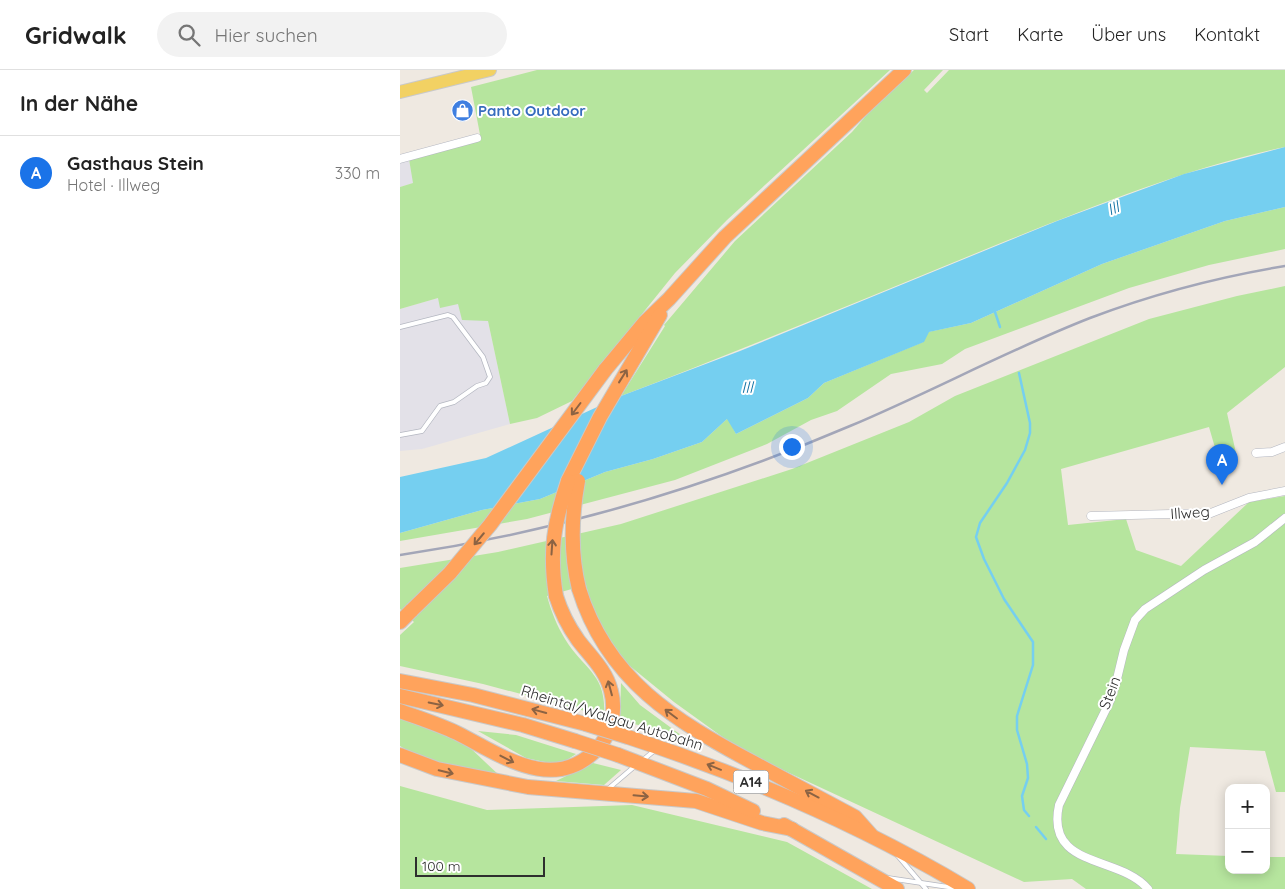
<!DOCTYPE html>
<html lang="de">
<head>
<meta charset="utf-8">
<style>
	body { margin:0; font-family:Quicksand,sans-serif; background:#f2f2f2; color:#222 }
	.controls { position:absolute; right:15px; bottom:15px; display:grid; overflow:hidden; border-radius:10px; box-shadow:0 2px 12px #0003 }
	.controls button { width:45px; height:45px; display:grid; place-items:center; padding:0; border:0; border-bottom:1px solid #e0e0e0; background:#fff; color:#222; font:25px sans-serif }
	.scale { position:absolute; left:15px; bottom:12px; width:130px; box-sizing:border-box; padding-left:5px; border:2px solid #2e2e2e; border-top:0; font-size:14px; line-height:18px; white-space:nowrap; color:#2e2e2e; -webkit-text-stroke:4px #fff; paint-order:stroke }
	.you { position:absolute; left:391px; top:376px; width:18px; height:18px; margin:-12px; border:4px solid #fff; border-radius:50%; background:#1a73e8; box-shadow:0 0 0 8px #1a73e833 }
	.badge { display:grid; place-items:center; width:32px; height:32px; border-radius:50%; background:#1a73e8; color:#fff; font-size:16px; font-weight:700 }
	.pin { position:absolute; translate:-50% -41px; filter:drop-shadow(0 1px 2px #0008) }
	.pin::after { content:''; position:absolute; top:26px; width:18px; height:15px; background:inherit; clip-path:polygon(0 0,100% 0,50% 100%) }
	.list { margin:0; padding:0; list-style:none }
	h2 { display:flex; justify-content:space-between; align-items:center; height:65px; margin:0; padding:0 20px; font-size:21px }
	h2 small { font-size:16px; font-weight:400; color:#767676 }
	.list li { display:grid; grid-template-columns:32px 1fr auto; gap:15px; align-items:center; box-sizing:border-box; height:75px; padding:0 20px; border-top:1px solid #e0e0e0 }
	.list b { display:block; font-size:19px; white-space:nowrap }
	.list p { margin:0; font-size:16px; white-space:nowrap; color:#767676 }
	.list em { font-size:16px; font-style:normal; color:#767676 }
	.icon { flex:none; width:28px; height:28px; fill:none; stroke:currentColor; stroke-width:2; stroke-linecap:round; stroke-linejoin:round }
	.map { position:relative; flex:none; width:885px; height:819px; overflow:hidden }
	header { display:flex; align-items:center; gap:30px; box-sizing:border-box; height:70px; padding:0 25px; background:#fff; border-bottom:1px solid #e0e0e0 }
	header strong { font-size:24px }
	nav { display:flex; gap:28px; margin-inline-start:auto; font-size:18px }
	.search { width:350px; height:45px; background:#f2f2f2; display:flex; align-items:center; gap:12px; box-sizing:border-box; padding:0 18px; border-radius:28px; color:#767676; font-size:19px }
	main { display:flex }
	aside { flex:1; background:#fff }
	.map>svg:first-child { display:block }
</style>
</head>
<body>
<header>
<strong>Gridwalk</strong>
<div class="search"><svg class="icon" aria-label="search" viewBox="0 0 24 24"><circle cx="10" cy="10" r="6"/><path d="M15 15l6 6"/></svg>Hier suchen</div>
<nav><a>Start</a><a>Karte</a><a>Über uns</a><a>Kontakt</a></nav>
</header>
<main>
<aside>
<h2>In der Nähe<small></small></h2>
<ul class="list">
<li><span class="badge">A</span><div><b>Gasthaus Stein</b><p>Hotel · Illweg</p></div><em>330 m</em></li>
</ul>
</aside>
<div class="map">
<svg width="885" height="819" viewBox="0 0 885 819">
	<rect width="100%" height="100%" fill="#efe9e1"/>
	<!-- industrial -->
	<g fill="#e3e1e8">
		<path d="M9 89 14 113 0 117V92Z"/>
		<path d="M38 228 58 234 88 251 110 354 22 379 0 381V239Z"/>
	</g>
	<!-- green -->
	<g fill="#b6e59e">
		<path d="M137 0H490L327 150 275 203 172 331 137 348 110 354 88 251 62 250 58 234 40 238 38 228 0 239V117L13 113 9 89 81 70 71 17Z"/>
		<path d="M514 0H543L524 20 527 23 549 0H885V77C785 98 690 138 596 175 471 226 347 278 221 326L265 256 264 255 335 171 452 62 471 40Z"/>
		<path d="M885 137V179L809 195 729 218 565 279 542 294 491 304 437 341 411 350 367 374 275 410 127 449 0 471V463L82 440 140 429 205 402 253 389 302 372 328 348 336 364 408 328 424 313 523 272 528 262 571 253 702 194 825 151Z"/>
		<path d="M885 216V297L827 343 836 383 818 388 809 357 661 399 668 455 726 449 736 480 781 496 849 432 885 426V722H876L865 681 790 677 780 738 776 784 829 786V800H866V787H885V819H686L672 809 624 812 342 681 274 632 225 592 194 545 186 515 147 526C151 541 157 556 165 569 184 600 207 604 204 646L83 614 0 596V565L14 552 0 539V498L98 482 221 454 392 399 509 352 555 326 749 249 837 226Z"/>
		<path d="M221 613 240 635 285 668 220 650Z"/>
		<path d="M0 648 66 674 101 707 22 689 0 676Z"/>
		<path d="M78 661 116 665 176 684 159 695 126 688Z"/>
		<path d="M193 693 221 700 204 715 156 711Z"/>
		<path d="M0 716 87 740 232 735 387 772 472 819H0Z"/>
	</g>
	<!-- water -->
	<path fill="#75cff0" d="M885 77V137L825 151 702 194 571 253 529 262 524 272 424 313 408 328 336 364 327 349 302 372 253 389 205 402 140 429 82 440 0 463V407L86 388 221 326 340 281 657 151 784 104Z"/>
	<g fill="none" stroke-linecap="round" stroke-linejoin="round">
		<!-- stream -->
		<g stroke="#75cff0" stroke-width="2.5">
			<path d="M594 239 600 257"/>
			<path d="M619 303 630 353V363L625 380 607 413 580 453 576 467 584 489 604 529 633 572V595L617 646V660L627 694 628 708 622 726 624 740 629 746"/>
			<path d="M636 757 646 769"/>
		</g>
		<defs>
			<g id="lane">
				<path d="M0 257 48 245 53 247 83 287 90 307 86 313 77 316 54 332 40 336 22 361 0 365"/>
				<path d="M243 690 255 680"/>
				<path d="M208 719 235 696"/>
				<path d="M498 786 526 819"/>
				<path d="M488 808 555 818"/>
			</g>
			<g id="street">
				<path d="M0 89 77 68"/>
				<path d="M856 383 872 382 885 377"/>
				<path d="M691 446 811 443 849 428 885 421"/>
				<path d="M748 819C720 785 645 799 659 735L710 631 716 613 724 580 735 550 745 539 804 500 855 472 885 448"/>
			</g>
			<path id="primary" d="M0 22 90 0"/>
			<g id="highway">
				<path d="M205 300 245 252 269 229 325 167 504 0"/>
				<path d="M168 411 200 347 260 245"/>
				<path d="M179 519C207 610 275 651 354 693 388 711 421 729 455 747L471 765"/>
				<path d="M0 552 12 540"/>
				<path d="M0 611 73 625 186 654"/>
				<path d="M0 626 123 655 175 671"/>
				<path d="M0 641C19 648 38 654 57 663 101 685 154 725 198 678 212 663 216 639 211 621 206 600 190 586 178 570 168 556 161 542 156 526"/>
				<path d="M228 667C347 706 461 755 568 819"/>
				<path d="M0 685 37 699 128 717 296 731 362 753 392 759"/>
				<path d="M218 685 307 719 353 741"/>
				<path d="M384 755 497 819"/>
			</g>
		</defs>
		<!-- lane casing -->
		<use href="#lane" stroke="#b4b7c1" stroke-width="5.5"/>
		<!-- street casing -->
		<use href="#street" stroke="#b4b7c1" stroke-width="9"/>
		<!-- primary casing -->
		<use href="#primary" stroke="#c9c9c9" stroke-width="14"/>
		<!-- highway casing -->
		<use href="#highway" stroke="#c9c9c9" stroke-width="16"/>
		<!-- lane -->
		<use href="#lane" stroke="#fff" stroke-width="4"/>
		<!-- street -->
		<use href="#street" stroke="#fff" stroke-width="8"/>
		<!-- primary -->
		<use href="#primary" stroke="#f2d163" stroke-width="12"/>
		<!-- highway -->
		<use href="#highway" stroke="#ffa35c" stroke-width="14"/>
		<!-- rail -->
		<path stroke="#a3a6b8" stroke-width="2.5" d="M0 485C155 462 307 417 450 356 531 322 608 280 690 248 753 224 818 207 885 196"/>
		<defs>
			<g id="highway-bridge">
				<path d="M178 411C171 448 170 482 179 519"/>
				<path d="M156 526C149 482 154 452 168 411"/>
				<path d="M12 540 50 503 90 455 205 300"/>
				<path d="M186 654 228 667"/>
				<path d="M175 671 218 685"/>
			</g>
		</defs>
		<!-- highway-bridge casing -->
		<use href="#highway-bridge" stroke="#c9c9c9" stroke-width="16" stroke-linecap="butt"/>
		<!-- highway-bridge -->
		<use href="#highway-bridge" stroke="#ffa35c" stroke-width="14"/>
	</g>
	<!-- one-way arrows -->
	<defs><path id="oneway-shaft" d="M-6 0H5M1.5-3L5.5 0L1.5 3" fill="none" stroke-width="1.6" stroke-linecap="round" stroke-linejoin="round" transform="scale(1.25)"/></defs>
	<g stroke="#8c6343">
		<use href="#oneway-shaft" transform="translate(223 306) rotate(-58)"/>
		<use href="#oneway-shaft" transform="translate(176 339) rotate(127)"/>
		<use href="#oneway-shaft" transform="translate(79 469) rotate(130)"/>
		<use href="#oneway-shaft" transform="translate(152 477) rotate(-86)"/>
		<use href="#oneway-shaft" transform="translate(210 618) rotate(-105)"/>
		<use href="#oneway-shaft" transform="translate(36 634) rotate(12)"/>
		<use href="#oneway-shaft" transform="translate(139 641) rotate(-165)"/>
		<use href="#oneway-shaft" transform="translate(271 644) rotate(-143)"/>
		<use href="#oneway-shaft" transform="translate(107 689) rotate(27)"/>
		<use href="#oneway-shaft" transform="translate(314 697) rotate(-158)"/>
		<use href="#oneway-shaft" transform="translate(46 702) rotate(13)"/>
		<use href="#oneway-shaft" transform="translate(412 724) rotate(-152)"/>
		<use href="#oneway-shaft" transform="translate(241 726) rotate(5)"/>
	</g>
	<!-- icons -->
	<defs>
		<symbol id="shop-disc" viewBox="-11 -11 22 22"><circle r="9.5" fill="#3f7fe0" stroke="#fff"/><path d="M-5-2.5h2.3a2.7 3.5 0 0 1 5.4 0H5L5.5 6h-11ZM-1.5-2.5h3a1.5 2.3 0 0 0-3 0Z" fill="#fff"/></symbol>
	</defs>
	<g fill-rule="evenodd">
		<use href="#shop-disc" x="50" y="28" width="25" height="25"/>
	</g>
	<g text-anchor="middle" stroke-width="4" stroke-linejoin="round" paint-order="stroke">
		<!-- shield labels -->
		<rect fill="#fff" stroke="#6d6d6d" stroke-width="1" x="333.5" y="700.5" width="35" height="23" rx="4"/>
		<g font-size="14" font-weight="bold" fill="#2e2e2e">
			<text x="351" y="717">A14</text>
		</g>
		<!-- shop labels -->
		<g font-size="15" font-weight="bold" fill="#366cbe" stroke="#fff" text-anchor="start">
			<text x="78" y="46">Panto Outdoor</text>
		</g>
		<!-- street labels -->
		<g font-size="15" fill="#2e2e2e" stroke="#fff">
			<text transform="translate(790 443) rotate(-4)" y="5">Illweg</text>
			<text transform="translate(710 623) rotate(-69)" y="5">Stein</text>
			<text transform="translate(212 648) rotate(17)" y="5">Rheintal/Walgau Autobahn</text>
		</g>
		<!-- water labels -->
		<g font-size="16" font-style="italic" fill="#0d6fa3" stroke="#fff">
			<text transform="translate(713 138) rotate(-22)" y="6">Ill</text>
			<text x="347" y="323">Ill</text>
		</g>
	</g>
</svg>
<div class="controls">
<button>+</button>
<button>−</button>
</div>
<div class="scale">100 m</div>
<div class="you"></div>
<div class="pin badge" style="left:822px;top:415px">A</div>
</div>
</main>
</body>
</html>
